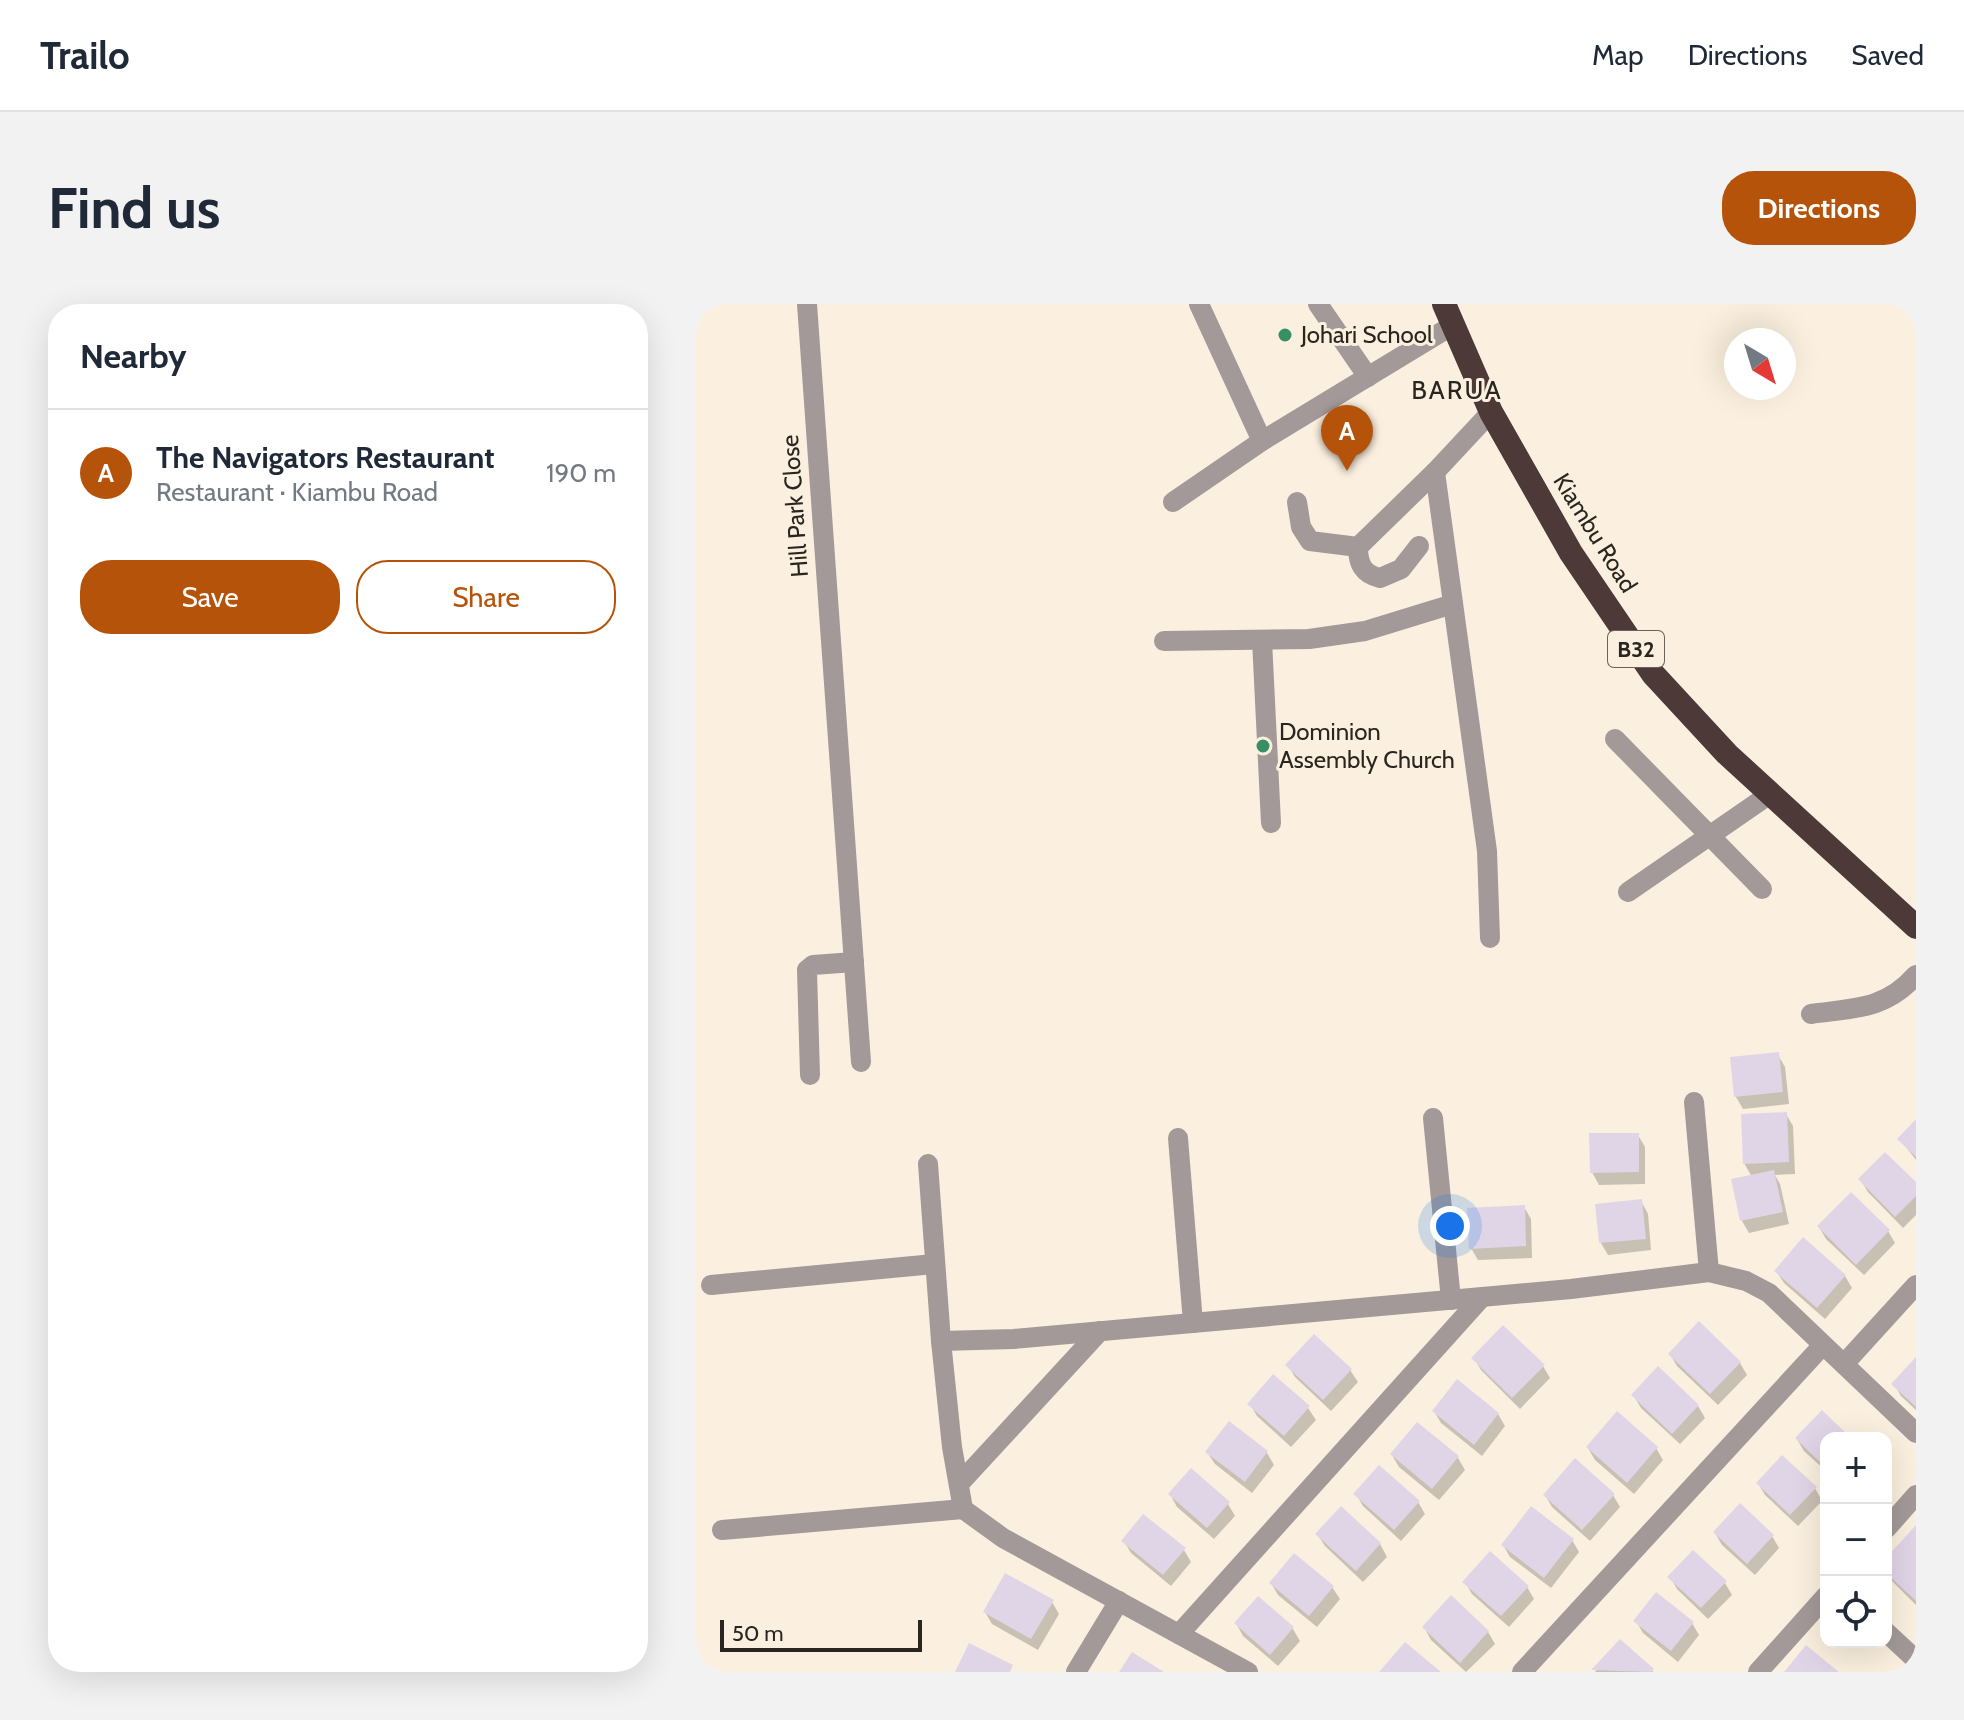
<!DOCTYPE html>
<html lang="en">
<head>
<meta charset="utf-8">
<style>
	body { margin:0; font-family:Cabin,sans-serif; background:#f2f2f3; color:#1f2937 }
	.controls { position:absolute; right:24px; bottom:24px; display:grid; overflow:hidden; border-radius:16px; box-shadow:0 8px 32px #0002 }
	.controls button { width:72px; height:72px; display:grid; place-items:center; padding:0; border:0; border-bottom:2px solid #e0e1e3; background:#fff; color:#1f2937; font:40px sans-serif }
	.compass { position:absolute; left:1028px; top:24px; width:72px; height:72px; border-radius:50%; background:#fff; box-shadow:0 8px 32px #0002; rotate:142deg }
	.scale { position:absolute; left:24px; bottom:20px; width:202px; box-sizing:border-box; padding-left:8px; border:4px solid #29251f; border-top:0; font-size:22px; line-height:28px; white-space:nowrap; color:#29251f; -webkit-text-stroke:6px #fbf0df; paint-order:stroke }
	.you { position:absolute; left:754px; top:922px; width:28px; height:28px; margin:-20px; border:6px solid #fff; border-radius:50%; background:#1a73e8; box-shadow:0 0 0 12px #1a73e833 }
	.badge { display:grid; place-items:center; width:52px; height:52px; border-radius:50%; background:#b45309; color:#fff; font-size:26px; font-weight:700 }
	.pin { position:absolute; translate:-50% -66px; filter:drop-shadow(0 2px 4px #0008) }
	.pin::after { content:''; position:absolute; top:42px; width:28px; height:24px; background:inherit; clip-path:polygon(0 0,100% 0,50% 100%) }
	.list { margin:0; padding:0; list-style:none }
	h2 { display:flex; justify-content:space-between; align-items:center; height:104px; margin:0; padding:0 32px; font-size:34px }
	h2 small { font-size:26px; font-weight:400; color:#747a83 }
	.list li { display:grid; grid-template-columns:52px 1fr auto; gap:24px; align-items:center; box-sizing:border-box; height:128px; padding:0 32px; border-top:2px solid #e0e1e3 }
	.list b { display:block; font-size:30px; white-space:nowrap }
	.list p { margin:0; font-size:26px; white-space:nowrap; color:#747a83 }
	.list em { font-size:26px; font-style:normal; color:#747a83 }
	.actions { display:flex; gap:16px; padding:24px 32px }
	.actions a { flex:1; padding:18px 0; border:2px solid #b45309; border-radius:32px; text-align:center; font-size:28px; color:#b45309 }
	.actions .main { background:#b45309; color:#fff }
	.icon { flex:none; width:44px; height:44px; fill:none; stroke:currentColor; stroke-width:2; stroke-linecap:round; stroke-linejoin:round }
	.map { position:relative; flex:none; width:1220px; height:1368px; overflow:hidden; border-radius:32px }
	header { display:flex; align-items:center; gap:48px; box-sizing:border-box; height:112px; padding:0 40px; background:#fff; border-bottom:2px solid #e0e1e3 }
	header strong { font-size:38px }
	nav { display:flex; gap:44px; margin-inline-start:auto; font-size:28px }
	.intro { display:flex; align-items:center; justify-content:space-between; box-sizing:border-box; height:192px; padding:0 48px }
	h1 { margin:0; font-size:56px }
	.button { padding:20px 36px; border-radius:32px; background:#b45309; color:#fff; font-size:28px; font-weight:700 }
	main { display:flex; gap:48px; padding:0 48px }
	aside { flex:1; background:#fff; border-radius:32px; box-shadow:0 8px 32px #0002 }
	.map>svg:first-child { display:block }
</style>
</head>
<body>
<header>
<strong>Trailo</strong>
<nav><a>Map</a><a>Directions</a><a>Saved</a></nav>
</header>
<div class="intro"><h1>Find us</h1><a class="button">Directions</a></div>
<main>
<aside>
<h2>Nearby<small></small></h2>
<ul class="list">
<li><span class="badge">A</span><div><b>The Navigators Restaurant</b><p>Restaurant · Kiambu Road</p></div><em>190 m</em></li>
</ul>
<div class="actions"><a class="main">Save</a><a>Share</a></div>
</aside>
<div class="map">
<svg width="1220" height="1368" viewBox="0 0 1220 1368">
	<rect width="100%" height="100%" fill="#fbf0df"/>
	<!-- shadow -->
	<g fill="#0003">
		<path d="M1082 751 1089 763 1093 800 1047 805 1040 793 1037 755Z"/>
		<path d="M1090 810 1097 822 1099 870 1079 871 1084 880 1093 920 1053 929 1046 917 1038 877 1056 873 1048 859Z"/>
		<path d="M1220 818V856L1204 835Z"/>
		<path d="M942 831 949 843V880L903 881 896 868Z"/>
		<path d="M1164 875 1220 881V911L1207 924 1172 888Z"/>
		<path d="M945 897 952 910 955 946 912 951 905 939Z"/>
		<path d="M828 903 835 915 836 954 782 956 775 944Z"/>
		<path d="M1123 923 1192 927 1199 939 1168 971 1130 935Z"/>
		<path d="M1080 967 1149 972 1156 984 1129 1015 1088 979Z"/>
		<path d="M974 1050 1044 1059 1051 1071 1022 1101 981 1062Z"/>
		<path d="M778 1054 847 1062 854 1074 824 1105 785 1066Z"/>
		<path d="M1220 1056V1106L1205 1092 1198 1080Z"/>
		<path d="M592 1061 654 1066 662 1078 635 1107 599 1073Z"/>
		<path d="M938 1092 1002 1102 1009 1114 984 1140 945 1104Z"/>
		<path d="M554 1100 612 1104 620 1116 595 1143 561 1112Z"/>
		<path d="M738 1107 802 1110 809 1122 786 1152 745 1119Z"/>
		<path d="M1126 1109 1153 1134H1130V1167L1108 1147 1101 1135Z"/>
		<path d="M892 1144H960L967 1156 938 1190 899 1156Z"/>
		<path d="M511 1148 571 1149 578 1161 556 1189 519 1160Z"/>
		<path d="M696 1151 762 1154 769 1166 743 1196 703 1163Z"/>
		<path d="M1062 1179 1119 1184 1126 1197 1102 1222 1069 1191Z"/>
		<path d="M474 1190 532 1200 539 1212 518 1235 481 1203Z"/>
		<path d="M660 1190 722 1198 729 1210 705 1237 667 1202Z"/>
		<path d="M849 1191H917L924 1203 894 1237 856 1203Z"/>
		<path d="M1220 1224V1301L1190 1271V1257Z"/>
		<path d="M1019 1229 1076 1232 1083 1244 1059 1271 1026 1241Z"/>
		<path d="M621 1230 684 1240 691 1253 667 1278 629 1242Z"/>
		<path d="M876 1236 883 1248 855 1284 814 1253 807 1241Z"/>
		<path d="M428 1237 488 1246 495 1258 475 1282 435 1249Z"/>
		<path d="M974 1273 1029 1279 1036 1291 1012 1315 981 1285Z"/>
		<path d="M769 1278 831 1283 838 1295 813 1323 776 1290Z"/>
		<path d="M575 1279 636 1283 644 1295 621 1323 582 1291Z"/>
		<path d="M562 1295 597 1325 604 1337 582 1362 547 1332 540 1319Z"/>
		<path d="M356 1298 363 1310 342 1346 296 1320 289 1308Z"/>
		<path d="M940 1317 996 1319 1003 1331 982 1358 947 1329Z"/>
		<path d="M728 1323 792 1328 799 1340 770 1368 735 1336Z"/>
		<path d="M924 1337 956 1366 957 1368H899Z"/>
	</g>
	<!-- building -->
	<g fill="#e0d5e7">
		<path d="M1083 748 1087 788 1038 793 1034 753Z"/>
		<path d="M1091 808 1093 858 1047 860 1045 810Z"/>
		<path d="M1220 815V853L1201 835Z"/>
		<path d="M893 829H943V868L894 869Z"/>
		<path d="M1189 848 1220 878V892L1199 913 1162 875Z"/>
		<path d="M1078 866 1087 908 1044 917 1035 875Z"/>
		<path d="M1155 888 1194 926 1160 961 1121 922Z"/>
		<path d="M946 895 950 935 903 939 899 900Z"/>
		<path d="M829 901 830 942 773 945 771 904Z"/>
		<path d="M1107 933 1150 971 1121 1004 1078 967Z"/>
		<path d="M1003 1017 1045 1058 1014 1090 972 1050Z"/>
		<path d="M807 1021 849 1061 816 1094 775 1054Z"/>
		<path d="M618 1030 656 1065 627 1096 589 1061Z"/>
		<path d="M1220 1053V1103L1195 1080Z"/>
		<path d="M962 1062 1003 1101 976 1130 935 1091Z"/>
		<path d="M577 1070 614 1102 588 1132 551 1100Z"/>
		<path d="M761 1075 803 1109 778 1141 736 1107Z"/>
		<path d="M1126 1106 1155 1134H1130V1164L1099 1134Z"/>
		<path d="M921 1107 962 1143 931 1179 890 1143Z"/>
		<path d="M533 1117 572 1147 549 1178 509 1148Z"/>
		<path d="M721 1118 763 1152 736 1185 694 1150Z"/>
		<path d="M1086 1151 1121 1183 1094 1211 1060 1179Z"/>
		<path d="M879 1154 919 1190 886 1226 847 1191Z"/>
		<path d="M683 1161 724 1197 698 1226 657 1190Z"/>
		<path d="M495 1164 534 1198 511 1224 472 1190Z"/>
		<path d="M1044 1199 1078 1231 1051 1260 1017 1228Z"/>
		<path d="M645 1202 685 1239 660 1267 619 1230Z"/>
		<path d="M835 1202 878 1235 848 1274 805 1241Z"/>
		<path d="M447 1210 490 1244 467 1271 425 1237Z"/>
		<path d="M1220 1221V1297L1190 1269V1254Z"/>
		<path d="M997 1246 1031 1277 1005 1304 971 1273Z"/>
		<path d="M794 1247 833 1282 805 1312 766 1278Z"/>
		<path d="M598 1249 638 1282 613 1312 573 1279Z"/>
		<path d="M309 1269 358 1296 335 1335 287 1308Z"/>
		<path d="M960 1288 998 1318 975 1347 937 1317Z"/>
		<path d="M755 1291 793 1327 764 1359 726 1323Z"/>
		<path d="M562 1292 598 1323 574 1351 538 1319Z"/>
		<path d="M924 1335 958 1365 955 1368 895 1366Z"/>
		<path d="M709 1338 745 1368H683Z"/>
		<path d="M273 1339 317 1361 314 1368H259Z"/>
		<path d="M1110 1341 1143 1368H1088Z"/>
		<path d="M436 1348 468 1368H423Z"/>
	</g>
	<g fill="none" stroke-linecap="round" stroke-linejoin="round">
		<!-- minor -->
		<g stroke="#a39999" stroke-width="20">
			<path d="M111 0 165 758"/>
			<path d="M503 0 566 137"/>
			<path d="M622 0 672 73"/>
			<path d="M739 168 791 547 794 634"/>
			<path d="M477 198 566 137 757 21"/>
			<path d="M601 198 605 223 614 237 662 243 739 168 795 108"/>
			<path d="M662 243C662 260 667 270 684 274L705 265 723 242"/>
			<path d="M566 336 575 519"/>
			<path d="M468 337 613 335 669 327 757 300"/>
			<path d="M919 435 1066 585"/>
			<path d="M932 588 1074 490"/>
			<path d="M1115 710C1158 704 1189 706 1220 671"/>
			<path d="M114 771 111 666 117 661 158 658"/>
			<path d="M998 798 1013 968"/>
			<path d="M737 814 755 996"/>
			<path d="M482 834 497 1019"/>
			<path d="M232 860 245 1037 318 1035 875 985 1013 968 1050 977 1073 989 1220 1129"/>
			<path d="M15 981 238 960"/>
			<path d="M245 1037 256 1143 267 1205 307 1234 552 1368"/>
			<path d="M1148 1060 1220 981"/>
			<path d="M263 1180 404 1027"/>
			<path d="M1190 1225 1220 1191"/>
			<path d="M26 1226 267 1205"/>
			<path d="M1190 1328 1220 1356"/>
			<path d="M483 1330 786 993"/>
			<path d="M380 1368 423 1297"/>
			<path d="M826 1368 1127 1041"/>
			<path d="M1062 1368 1130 1292"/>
		</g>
		<!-- highway -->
		<path stroke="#4c3938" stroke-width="24" d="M748 0 795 108 875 249 957 370 1031 450 1220 623"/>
	</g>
	<!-- markers -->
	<g fill="#378f64" stroke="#fbf0df" stroke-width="3">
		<circle cx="589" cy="31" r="8"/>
		<circle cx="567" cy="442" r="8"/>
	</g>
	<g text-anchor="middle" stroke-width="6" stroke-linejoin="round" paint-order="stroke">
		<!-- shield labels -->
		<rect fill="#fbf0df" stroke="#686259" stroke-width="2" x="912" y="327" width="56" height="36" rx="6"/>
		<g font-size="22" font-weight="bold" fill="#29251f">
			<text x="940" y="353">B32</text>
		</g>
		<!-- poi labels -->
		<g font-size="24" fill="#29251f" stroke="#fbf0df" text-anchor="start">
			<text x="605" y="39">Johari School</text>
			<text x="583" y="436">Dominion<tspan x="583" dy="28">Assembly Church</tspan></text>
		</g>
		<!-- street labels -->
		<g font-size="24" fill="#29251f" stroke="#fbf0df">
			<text transform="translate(99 202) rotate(-94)" y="8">Hill Park Close</text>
			<text transform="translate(899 229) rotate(58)" y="8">Kiambu Road</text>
		</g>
		<!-- neighbourhood labels -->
		<g font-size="26" letter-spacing="2" fill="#29251f" stroke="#fbf0df">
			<text x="761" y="95">BARUA</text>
		</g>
	</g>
</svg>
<div class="controls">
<button>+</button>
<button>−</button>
<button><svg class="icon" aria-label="locate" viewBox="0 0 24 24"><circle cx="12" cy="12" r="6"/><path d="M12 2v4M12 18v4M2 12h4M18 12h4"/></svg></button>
</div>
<svg class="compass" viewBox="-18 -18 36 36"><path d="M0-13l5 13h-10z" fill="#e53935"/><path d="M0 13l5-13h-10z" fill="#747a83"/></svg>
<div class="scale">50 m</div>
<div class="you"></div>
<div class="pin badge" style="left:651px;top:167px">A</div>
</div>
</main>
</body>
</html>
